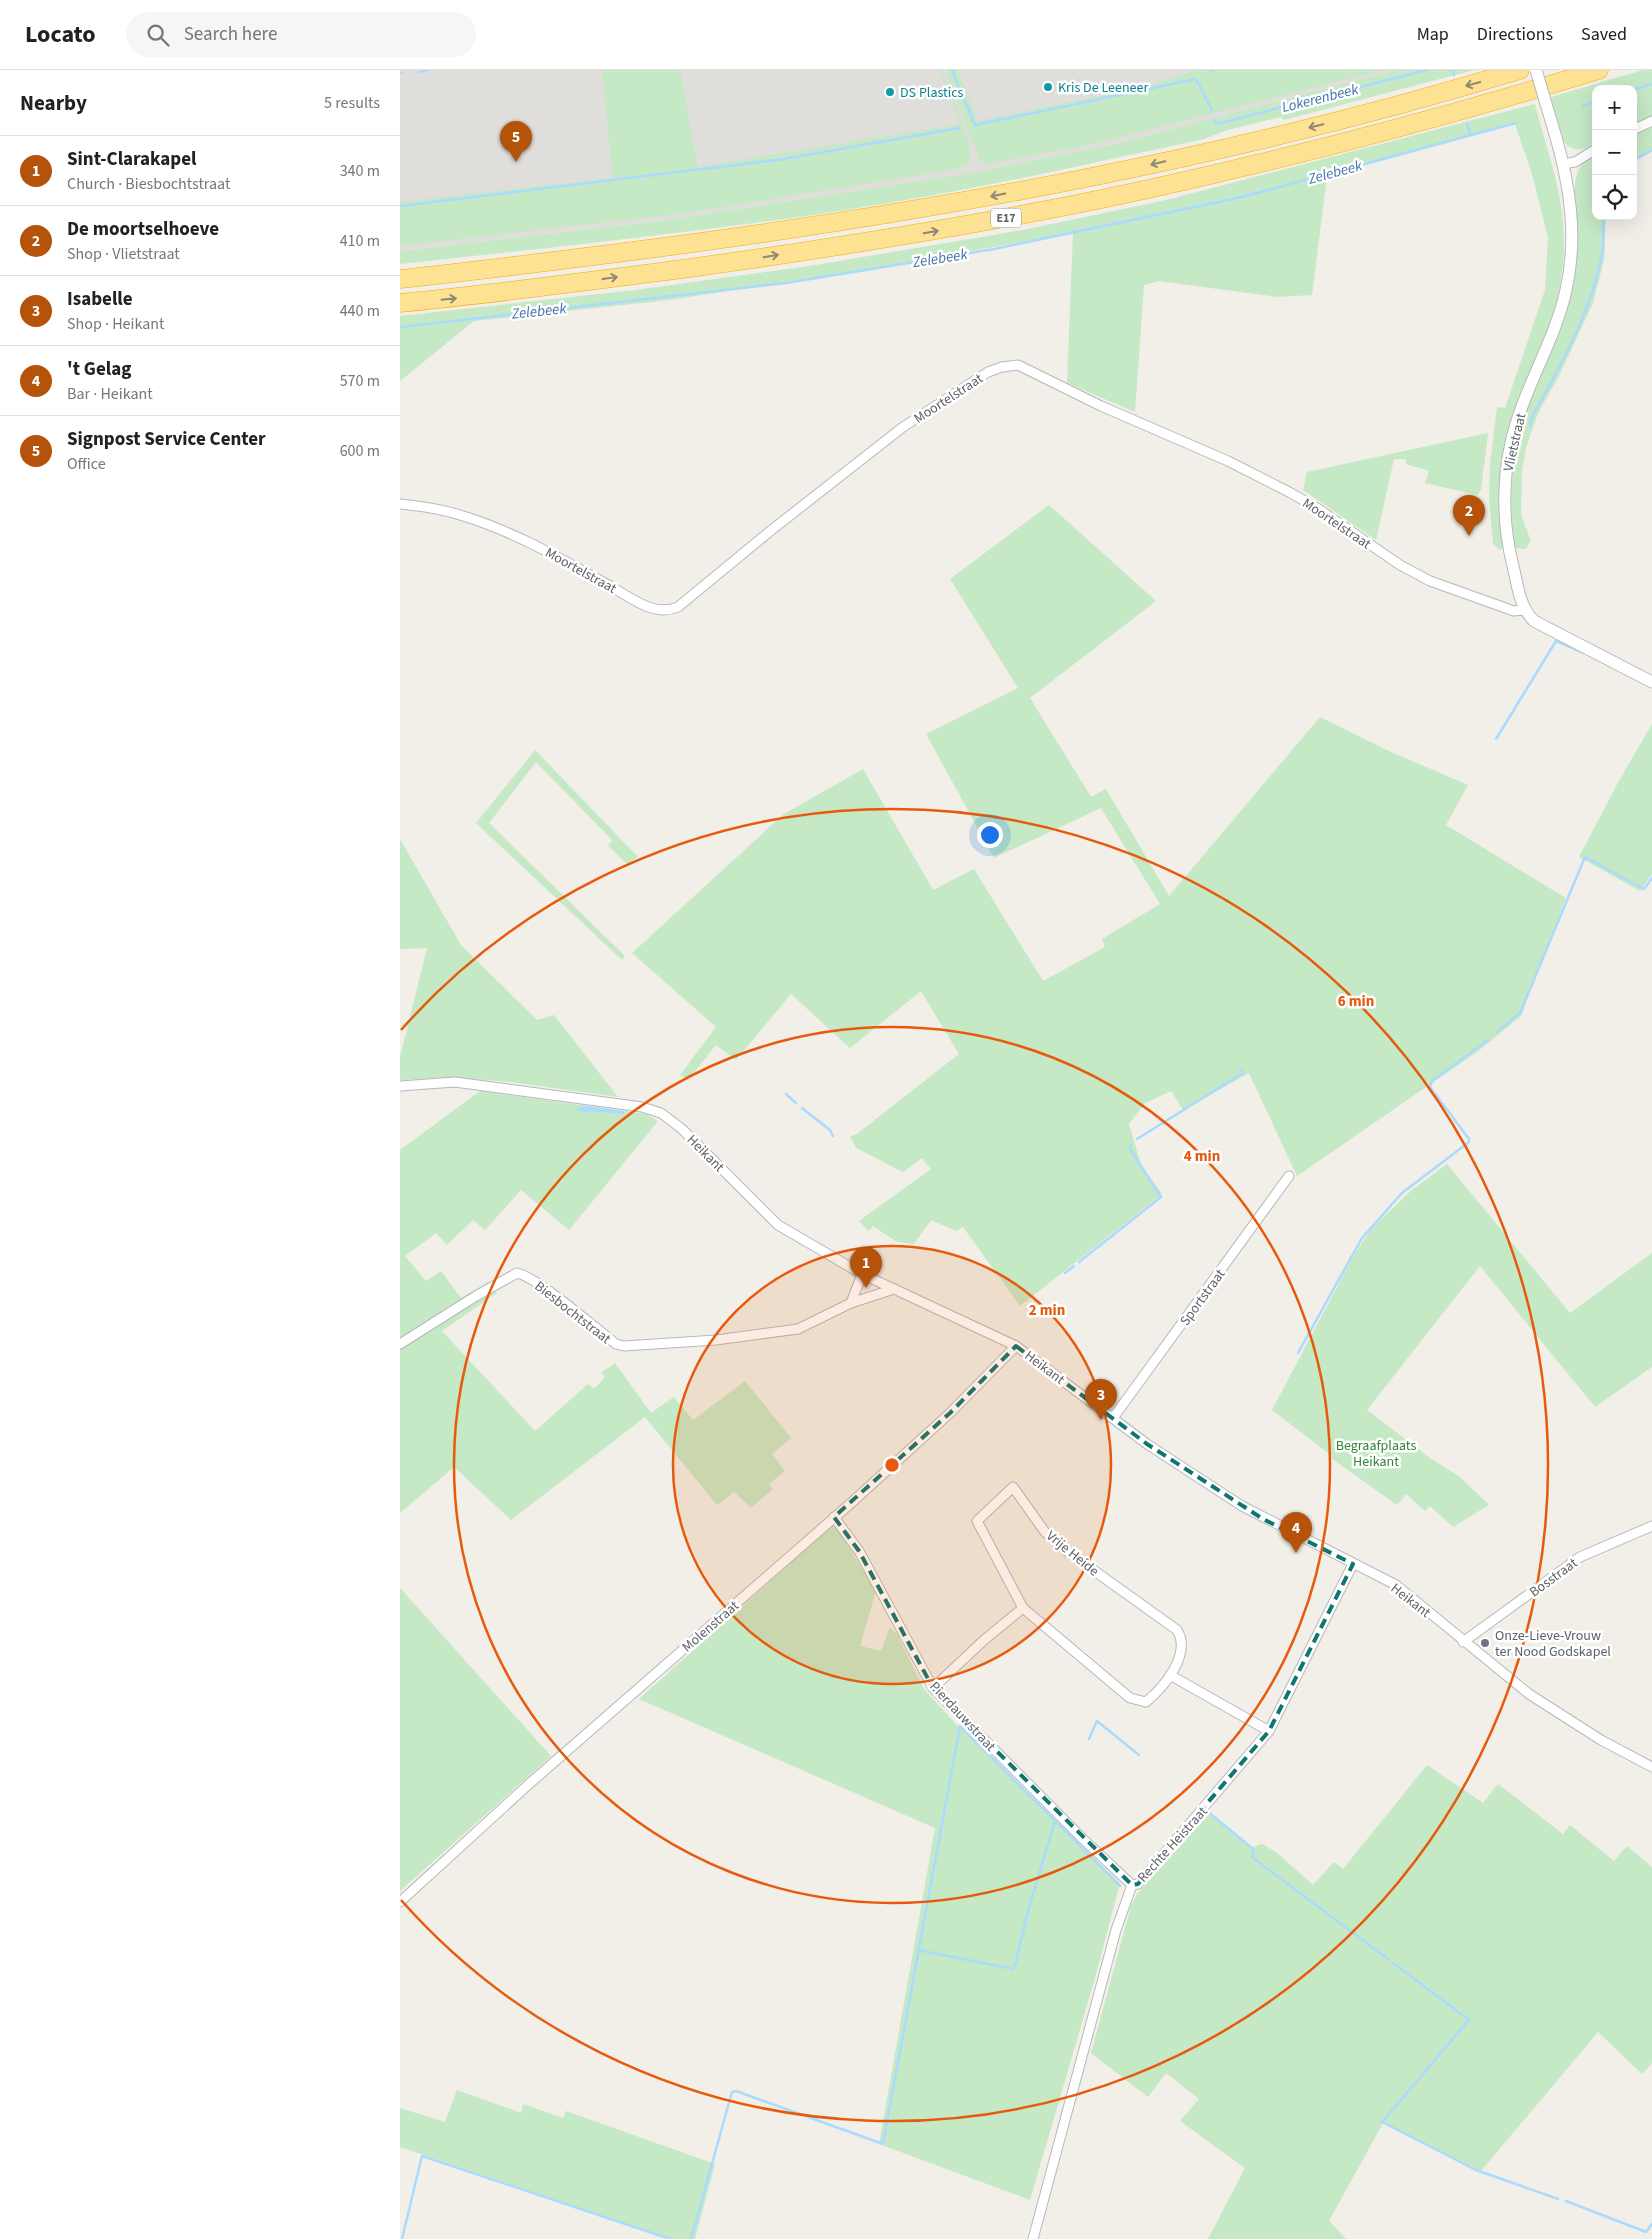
<!DOCTYPE html>
<html lang="en">
<head>
<meta charset="utf-8">
<style>
	body { margin:0; font-family:"Source Sans 3",sans-serif; background:#f6f6f6; color:#222 }
	.controls { position:absolute; right:15px; top:15px; display:grid; overflow:hidden; border-radius:10px; box-shadow:0 5px 20px #0002 }
	.controls button { width:45px; height:45px; display:grid; place-items:center; padding:0; border:0; border-bottom:1px solid #e0e0e0; background:#fff; color:#222; font:25px sans-serif }
	.you { position:absolute; left:589px; top:764px; width:18px; height:18px; margin:-12px; border:4px solid #fff; border-radius:50%; background:#1a73e8; box-shadow:0 0 0 8px #1a73e833 }
	.badge { display:grid; place-items:center; width:32px; height:32px; border-radius:50%; background:#b45309; color:#fff; font-size:16px; font-weight:700 }
	.pin { position:absolute; translate:-50% -41px; filter:drop-shadow(0 1px 2px #0008) }
	.pin::after { content:''; position:absolute; top:26px; width:18px; height:15px; background:inherit; clip-path:polygon(0 0,100% 0,50% 100%) }
	.list { margin:0; padding:0; list-style:none }
	h2 { display:flex; justify-content:space-between; align-items:center; height:65px; margin:0; padding:0 20px; font-size:21px }
	h2 small { font-size:16px; font-weight:400; color:#767676 }
	.list li { display:grid; grid-template-columns:32px 1fr auto; gap:15px; align-items:center; box-sizing:border-box; height:70px; padding:0 20px; border-top:1px solid #e0e0e0 }
	.list b { display:block; font-size:19px; white-space:nowrap }
	.list p { margin:0; font-size:16px; white-space:nowrap; color:#767676 }
	.list em { font-size:16px; font-style:normal; color:#767676 }
	.icon { flex:none; width:28px; height:28px; fill:none; stroke:currentColor; stroke-width:2; stroke-linecap:round; stroke-linejoin:round }
	.map { position:relative; flex:none; width:1252px; height:2169px; overflow:hidden }
	header { display:flex; align-items:center; gap:30px; box-sizing:border-box; height:70px; padding:0 25px; background:#fff; border-bottom:1px solid #e0e0e0 }
	header strong { font-size:24px }
	nav { display:flex; gap:28px; margin-inline-start:auto; font-size:18px }
	.search { width:350px; height:45px; background:#f6f6f6; display:flex; align-items:center; gap:12px; box-sizing:border-box; padding:0 18px; border-radius:28px; color:#767676; font-size:19px }
	main { display:flex }
	aside { flex:1; background:#fff }
	.map>svg:first-child { display:block }
</style>
</head>
<body>
<header>
<strong>Locato</strong>
<div class="search"><svg class="icon" aria-label="search" viewBox="0 0 24 24"><circle cx="10" cy="10" r="6"/><path d="M15 15l6 6"/></svg>Search here</div>
<nav><a>Map</a><a>Directions</a><a>Saved</a></nav>
</header>
<main>
<aside>
<h2>Nearby<small>5 results</small></h2>
<ul class="list">
<li><span class="badge">1</span><div><b>Sint-Clarakapel</b><p>Church · Biesbochtstraat</p></div><em>340 m</em></li>
<li><span class="badge">2</span><div><b>De moortselhoeve</b><p>Shop · Vlietstraat</p></div><em>410 m</em></li>
<li><span class="badge">3</span><div><b>Isabelle</b><p>Shop · Heikant</p></div><em>440 m</em></li>
<li><span class="badge">4</span><div><b>'t Gelag</b><p>Bar · Heikant</p></div><em>570 m</em></li>
<li><span class="badge">5</span><div><b>Signpost Service Center</b><p>Office</p></div><em>600 m</em></li>
</ul>
</aside>
<div class="map">
<svg width="1252" height="2169" viewBox="0 0 1252 2169">
	<rect width="100%" height="100%" fill="#f1efe8"/>
	<!-- industrial -->
	<path fill="#e0deda" d="M0 0H996L715 74 565 104 267 150 0 181Z"/>
	<!-- green -->
	<g fill="#c5e8c5">
		<path d="M202 0H280L298 97 560 54 539 0H541C547 16 575 76 570 90 568 95 563 97 558 99L279 144 0 176V132L213 108Z"/>
		<path d="M546 0H558L577 51 744 17 797 0H983L684 76 585 94 580 91Z"/>
		<path d="M996 0H1074L884 50 881 47 827 60 804 69C683 95 562 123 439 141 293 163 146 178 0 194V181L267 150 565 104 715 74Z"/>
		<path d="M1243 0H1252V48L1233 57V19H1196V75C1159 92 1155 54 1148 28Z"/>
		<path d="M1135 34C1152 101 1174 146 1159 221 1153 251 1139 279 1128 306 1104 361 1094 417 1104 476L1100 480 1093 474 1089 428 1090 394 1097 337 1105 338 1145 220 1148 168 1132 104 1115 54 927 106 912 225 877 227 759 211 744 215 735 342 667 313 673 163 470 199 270 230 74 251 0 311V246L235 220 416 195 628 159 766 130Z"/>
		<path d="M1252 55V80L1233 91V64Z"/>
		<path d="M1196 83V146H1206L1204 190 1193 233 1159 306 1138 343 1126 378 1122 402 1121 445 1131 471 1125 479 1115 478C1104 406 1119 357 1146 290 1156 263 1169 236 1174 207 1177 194 1177 179 1177 166 1177 137 1164 99 1196 83Z"/>
		<path d="M1088 363 1081 420 1077 425 1025 413 1029 401 1006 394V389H994L976 470 903 420 907 402Z"/>
		<path d="M649 435 756 531 630 628 691 727 706 719 769 826 920 647 991 682 1068 715 1046 755 1166 828 1121 946 1077 982 897 1106 849 1003 783 1040 771 1021 745 1033 729 1054 741 1095 762 1124 620 1236 563 1157 556 1161 531 1150 514 1174 497 1172 473 1156 469 1161 459 1151 531 1099 522 1088 503 1102 456 1078 450 1067 458 1063 559 984 521 921 450 978 391 924 336 990 316 975 288 1010 280 1005 316 957 232 883 384 744 463 699 533 820 574 799 643 911 705 877 702 869 760 834 701 738 594 788 526 664 618 618 550 509Z"/>
		<path d="M1252 654V804L1240 821 1179 787 1220 709Z"/>
		<path d="M135 680 238 787 228 795 208 776 212 770 136 692 89 753 225 886 222 890 76 753Z"/>
		<path d="M0 769 61 875 137 950 154 945 218 1027 111 1012 52 1007 0 1010V987L27 878 0 879Z"/>
		<path d="M80 1021 246 1044 258 1051 169 1160 121 1120 85 1160 73 1150 47 1175 36 1163 5 1186 26 1211 41 1201 61 1228 88 1212 97 1223 42 1261 135 1361 188 1314 194 1319 205 1307 201 1303 215 1293 251 1343 274 1327 293 1350 345 1311 391 1368 372 1384 385 1401 369 1414 373 1419 351 1438 334 1422 317 1435 245 1347 111 1450 54 1397 0 1443V1279L7 1274 0 1267V1080Z"/>
		<path d="M1047 1094 1170 1243 1252 1183V1297L1195 1337 1080 1196 967 1340 1030 1388 1060 1407 1089 1435 1053 1457 1030 1436 1025 1441 1006 1424 997 1435 931 1388 932 1386 872 1340 954 1185 971 1159 1012 1120Z"/>
		<path d="M432 1456 437 1458 476 1521 460 1576 481 1581 490 1557 498 1566 524 1619 555 1653 720 1813 695 1908 630 2130 479 2074 535 1758 239 1629Z"/>
		<path d="M0 1518 151 1686 0 1821Z"/>
		<path d="M1027 1695 1083 1733 1098 1714 1163 1764 1170 1755 1214 1791 1227 1776 1252 1797V1993L1242 2004 1198 1962 1081 2101 983 2053 929 2151 946 2169H808L845 2098 780 2051 799 2029 766 2003 748 2027 691 1983 731 1836 737 1824 809 1744 851 1778 862 1774 876 1782 913 1815 934 1792 943 1799Z"/>
		<path d="M57 2020 121 2043 123 2034 163 2048 166 2041 315 2094 295 2169H272L0 2077V2038L45 2052Z"/>
	</g>
	<!-- water -->
	<path fill="#aadaff" d="M188 1036 224 1041V1044L191 1041 186 1044V1042L175 1040 180 1037Z"/>
	<g fill="none" stroke-linecap="round" stroke-linejoin="round">
		<!-- stream -->
		<g stroke="#aadaff" stroke-width="2.5">
			<path d="M552 0 575 55 796 9 812 40"/>
			<path d="M1053 0 1054 5"/>
			<path d="M810 1 813 0"/>
			<path d="M19 2 26 1"/>
			<path d="M0 3H2"/>
			<path d="M1233 20 1252 14"/>
			<path d="M1183 36 1196 32"/>
			<path d="M815 50 817 54 1026 0"/>
			<path d="M1067 53 1070 64"/>
			<path d="M1233 91 1252 80"/>
			<path d="M0 136 384 89 559 58"/>
			<path d="M0 257 386 213 594 179 842 127 1116 53"/>
			<path d="M1130 356 1132 347C1160 296 1191 243 1202 185 1204 173 1203 159 1203 146"/>
			<path d="M1096 669 1156 571 1184 583"/>
			<path d="M1097 962 1120 943 1185 787 1244 819 1252 808"/>
			<path d="M386 1024 396 1033"/>
			<path d="M402 1038 430 1060 433 1066"/>
			<path d="M737 1069 843 1003 841 999"/>
			<path d="M679 1192 761 1127 730 1079 731 1075"/>
			<path d="M665 1203 674 1196"/>
			<path d="M898 1283 962 1168 1002 1123 1069 1072V1069L1030 1017 1032 1011 1088 970"/>
			<path d="M689 1669 697 1651 739 1685"/>
			<path d="M807 1741 853 1779V1788L988 1889"/>
			<path d="M518 1880 613 1899"/>
			<path d="M993 1893 1069 1950 982 2052 1076 2100 1158 2129"/>
			<path d="M615 1896 628 1841 655 1751"/>
			<path d="M1166 2131 1246 2162 1252 2154"/>
			<path d="M2 2169 22 2086 270 2169"/>
			<path d="M291 2169 332 2022 336 2021 483 2074 560 1656 720 1816"/>
		</g>
		<defs>
			<g id="minor">
				<path d="M1233 60 1252 51"/>
				<path d="M1163 94 1175 92 1196 79"/>
				<path d="M0 434C20 436 41 439 60 445 114 461 163 490 212 517 233 529 254 547 278 537L369 462 503 357 588 302 602 297 618 295 701 336 828 391 889 422 917 438 1000 495 1030 511 1114 541 1124 540"/>
				<path d="M0 1016 55 1012 242 1037 261 1043 282 1059 378 1155 462 1204 616 1276 747 1374 842 1436 996 1515 1129 1624 1201 1670 1252 1697"/>
				<path d="M451 1233 494 1219"/>
				<path d="M0 1274 76 1226 117 1203C140 1209 195 1258 216 1274L224 1276 316 1270 398 1259 451 1233 462 1204"/>
				<path d="M713 1348 889 1106"/>
				<path d="M613 1417 645 1462 664 1479 777 1560C792 1584 764 1617 746 1632L730 1628 623 1538 577 1451Z"/>
				<path d="M434 1447 459 1481 533 1618 683 1769 732 1815"/>
				<path d="M1063 1572 1180 1487 1252 1456"/>
				<path d="M770 1605 869 1661"/>
				<path d="M533 1618 584 1570 623 1538"/>
				<path d="M0 1832 129 1714 450 1434 550 1343 616 1276"/>
				<path d="M633 2169 716 1860 732 1815 738 1814 869 1661 953 1494"/>
			</g>
			<path id="tertiary" d="M1155 64C1170 115 1178 167 1166 220 1156 266 1131 306 1117 351 1102 397 1101 449 1113 496 1118 516 1119 536 1134 551L1252 612"/>
			<g id="motorway">
				<path d="M0 209C86 200 171 189 256 178 547 140 838 86 1120 0"/>
				<path d="M0 233C92 224 183 212 275 200 435 178 595 153 753 118 903 85 1052 45 1199 0"/>
			</g>
		</defs>
		<!-- minor casing -->
		<use href="#minor" stroke="#b5b8bc" stroke-width="11"/>
		<!-- tertiary casing -->
		<use href="#tertiary" stroke="#b5b8bc" stroke-width="13"/>
		<!-- motorway casing -->
		<use href="#motorway" stroke="#f9ab00" stroke-width="19"/>
		<!-- minor -->
		<use href="#minor" stroke="#fff" stroke-width="9"/>
		<!-- tertiary -->
		<use href="#tertiary" stroke="#fff" stroke-width="11"/>
		<!-- motorway -->
		<use href="#motorway" stroke="#fde293" stroke-width="18"/>
		<defs>
			<path id="tertiary-bridge" d="M1136 0 1155 64"/>
		</defs>
		<!-- tertiary-bridge casing -->
		<use href="#tertiary-bridge" stroke="#b5b8bc" stroke-width="13" stroke-linecap="butt"/>
		<!-- tertiary-bridge -->
		<use href="#tertiary-bridge" stroke="#fff" stroke-width="11"/>
	</g>
	<!-- one-way arrows -->
	<defs><path id="oneway-shaft" d="M-6 0H5M1.5-3L5.5 0L1.5 3" fill="none" stroke-width="1.6" stroke-linecap="round" stroke-linejoin="round" transform="scale(1.25)"/></defs>
	<g stroke="#8e8975">
		<use href="#oneway-shaft" transform="translate(1073 14) rotate(165)"/>
		<use href="#oneway-shaft" transform="translate(916 56) rotate(166)"/>
		<use href="#oneway-shaft" transform="translate(758 93) rotate(167)"/>
		<use href="#oneway-shaft" transform="translate(598 125) rotate(169)"/>
		<use href="#oneway-shaft" transform="translate(531 162) rotate(-10)"/>
		<use href="#oneway-shaft" transform="translate(371 186) rotate(-9)"/>
		<use href="#oneway-shaft" transform="translate(210 208) rotate(-8)"/>
		<use href="#oneway-shaft" transform="translate(49 229) rotate(-6)"/>
	</g>
	<!-- marked area -->
	<path fill="none" stroke="#0f766e" stroke-width="4" stroke-dasharray="10 6" stroke-linejoin="round" d="M616 1276 747 1374 863 1449 953 1494 869 1661 738 1814 732 1815 533 1618 459 1481 434 1447 550 1343Z"/>
	<!-- distance rings -->
	<circle cx="492" cy="1395" r="219" fill="#e8590c" fill-opacity=".12"/>
	<g fill="none" stroke="#e8590c" stroke-width="2.5">
		<circle cx="492" cy="1395" r="219"/>
		<circle cx="492" cy="1395" r="438"/>
		<path d="M1 960A656 656 0 1 1 1 1830"/>
	</g>
	<!-- markers -->
	<g fill="#0f9aa8" stroke="#fff" stroke-width="2">
		<circle cx="648" cy="17" r="5"/>
		<circle cx="490" cy="22" r="5"/>
	</g>
	<circle fill="#6b7280" stroke="#fff" stroke-width="2" cx="1085" cy="1573" r="5"/>
	<g text-anchor="middle" stroke-width="5" stroke-linejoin="round" paint-order="stroke">
		<!-- shield labels -->
		<rect fill="#fff" stroke="#8f9295" stroke-width="1" x="591" y="138.5" width="30" height="19" rx="4"/>
		<g font-size="12" font-weight="bold" fill="#5f6368">
			<text x="606" y="152">E17</text>
		</g>
		<!-- culture labels -->
		<g font-size="14" fill="#0d838f" stroke="#fff" text-anchor="start">
			<text x="658" y="22">Kris De Leeneer</text>
			<text x="500" y="27">DS Plastics</text>
		</g>
		<!-- street labels -->
		<g font-size="14" fill="#5f6368" stroke="#fff">
			<text transform="translate(548 328) rotate(-33)" y="5">Moortelstraat</text>
			<text transform="translate(1114 372) rotate(-77)" y="5">Vlietstraat</text>
			<text transform="translate(937 453) rotate(34)" y="5">Moortelstraat</text>
			<text transform="translate(181 500) rotate(29)" y="5">Moortelstraat</text>
			<text transform="translate(306 1083) rotate(45)" y="5">Heikant</text>
			<text transform="translate(802 1227) rotate(-54)" y="5">Sportstraat</text>
			<text transform="translate(173 1242) rotate(38)" y="5">Biesbochtstraat</text>
			<text transform="translate(645 1297) rotate(37)" y="5">Heikant</text>
			<text transform="translate(673 1483) rotate(39)" y="5">Vrije Heide</text>
			<text transform="translate(1153 1507) rotate(-36)" y="5">Bosstraat</text>
			<text transform="translate(1011 1530) rotate(38)" y="5">Heikant</text>
			<text transform="translate(310 1556) rotate(-41)" y="5">Molenstraat</text>
			<text transform="translate(563 1646) rotate(47)" y="5">Pierdauwstraat</text>
			<text transform="translate(772 1774) rotate(-48)" y="5">Rechte Heistraat</text>
		</g>
		<!-- park labels -->
		<g font-size="14" fill="#348238" stroke="#fff">
			<text x="976" y="1380">Begraafplaats<tspan x="976" dy="16">Heikant</tspan></text>
		</g>
		<!-- worship labels -->
		<g font-size="14" fill="#5b616d" stroke="#fff" text-anchor="start">
			<text x="1095" y="1570">Onze-Lieve-Vrouw<tspan x="1095" dy="16">ter Nood Godskapel</tspan></text>
		</g>
		<!-- water labels -->
		<g font-size="15" font-style="italic" fill="#4174aa" stroke="#fff">
			<text transform="translate(920 28) rotate(-14)" y="5">Lokerenbeek</text>
			<text transform="translate(935 102) rotate(-15)" y="5">Zelebeek</text>
			<text transform="translate(540 188) rotate(-9)" y="5">Zelebeek</text>
			<text transform="translate(139 241) rotate(-6)" y="5">Zelebeek</text>
		</g>
	</g>
	<circle cx="492" cy="1395" r="8" fill="#e8590c" stroke="#fff" stroke-width="2.5"/>
	<g font-size="15" text-anchor="middle" font-weight="bold" fill="#e8590c" stroke="#fff" stroke-width="5" stroke-linejoin="round" paint-order="stroke">
		<text x="956" y="936">6 min</text>
		<text x="802" y="1091">4 min</text>
		<text x="647" y="1245">2 min</text>
	</g>
</svg>
<div class="controls">
<button>+</button>
<button>−</button>
<button><svg class="icon" aria-label="locate" viewBox="0 0 24 24"><circle cx="12" cy="12" r="6"/><path d="M12 2v4M12 18v4M2 12h4M18 12h4"/></svg></button>
</div>
<div class="you"></div>
<div class="pin badge" style="left:466px;top:1218px">1</div>
<div class="pin badge" style="left:1069px;top:466px">2</div>
<div class="pin badge" style="left:701px;top:1350px">3</div>
<div class="pin badge" style="left:896px;top:1483px">4</div>
<div class="pin badge" style="left:116px;top:92px">5</div>
</div>
</main>
</body>
</html>
